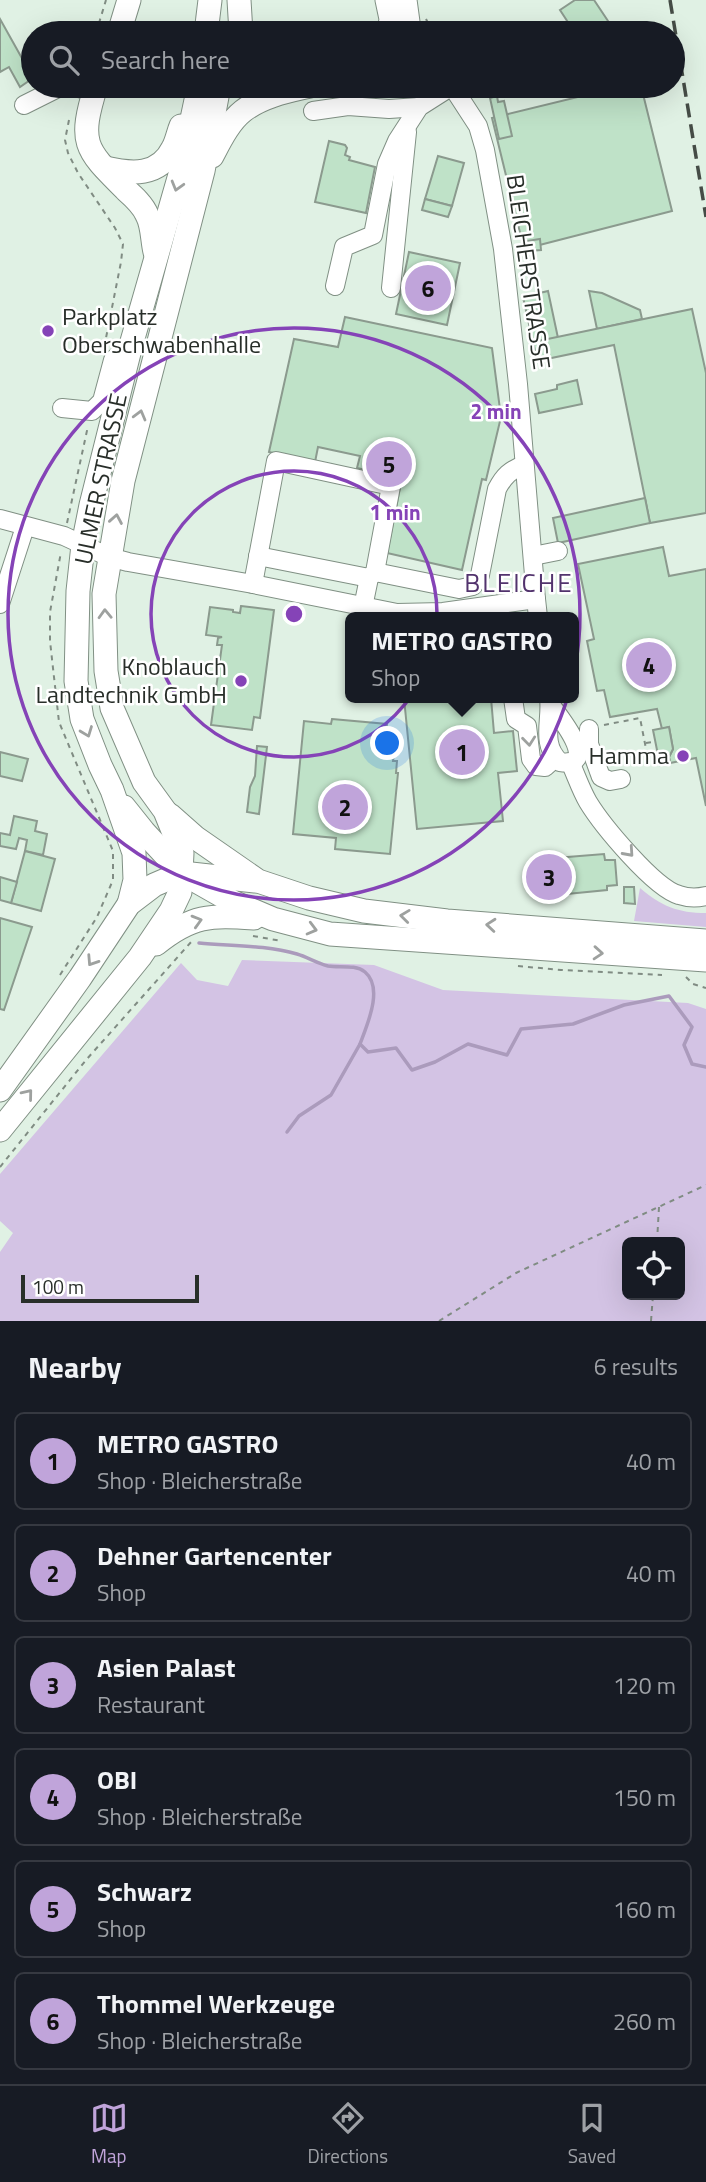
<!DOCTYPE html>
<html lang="en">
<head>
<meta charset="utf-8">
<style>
	body { margin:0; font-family:"Titillium Web",sans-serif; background:#20242c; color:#f1f3f6 }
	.controls { position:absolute; right:21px; bottom:21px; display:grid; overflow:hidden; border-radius:10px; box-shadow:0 7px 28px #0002 }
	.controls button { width:63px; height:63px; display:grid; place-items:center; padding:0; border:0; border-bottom:2px solid #363941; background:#171b24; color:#f1f3f6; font:35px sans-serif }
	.scale { position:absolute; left:21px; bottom:18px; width:178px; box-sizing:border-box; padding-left:7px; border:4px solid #282e29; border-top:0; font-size:19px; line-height:24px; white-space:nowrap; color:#282e29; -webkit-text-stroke:5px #fff; paint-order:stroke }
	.you { position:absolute; left:388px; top:744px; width:24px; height:24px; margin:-18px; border:5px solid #fff; border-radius:50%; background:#1a73e8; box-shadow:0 0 0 10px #1a73e833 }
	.badge { display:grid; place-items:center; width:46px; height:46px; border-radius:50%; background:#c0a4da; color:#111; font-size:23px; font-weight:700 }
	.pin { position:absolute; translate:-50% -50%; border:4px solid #fff; box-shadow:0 2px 7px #0006 }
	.popup { position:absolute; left:345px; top:612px; width:234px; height:91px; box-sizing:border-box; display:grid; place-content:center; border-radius:10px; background:#171b24; filter:drop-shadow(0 2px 5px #0005); font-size:23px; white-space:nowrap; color:#9ea1a6 }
	.popup b { font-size:26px; color:#f1f3f6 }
	.popup::after { content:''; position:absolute; left:50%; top:100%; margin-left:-14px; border:14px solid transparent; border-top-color:#171b24 }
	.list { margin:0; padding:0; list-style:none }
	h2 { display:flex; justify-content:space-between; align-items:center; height:91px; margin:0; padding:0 28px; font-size:30px }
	h2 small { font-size:23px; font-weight:400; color:#9ea1a6 }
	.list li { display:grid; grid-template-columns:46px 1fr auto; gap:21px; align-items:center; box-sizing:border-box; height:98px; margin:0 14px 14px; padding:0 14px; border:2px solid #363941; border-radius:10px }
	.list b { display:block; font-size:26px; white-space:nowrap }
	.list p { margin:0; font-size:23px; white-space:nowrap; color:#9ea1a6 }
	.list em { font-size:23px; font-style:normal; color:#9ea1a6 }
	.icon { flex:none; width:38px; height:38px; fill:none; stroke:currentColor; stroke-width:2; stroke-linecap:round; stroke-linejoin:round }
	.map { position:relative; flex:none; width:706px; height:1321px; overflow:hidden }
	.search { position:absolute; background:#171b24; box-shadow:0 7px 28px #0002; left:21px; right:21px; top:21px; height:77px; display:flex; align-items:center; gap:18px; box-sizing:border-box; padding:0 24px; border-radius:38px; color:#9ea1a6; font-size:26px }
	.sheet { height:763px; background:#171b24 }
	nav { display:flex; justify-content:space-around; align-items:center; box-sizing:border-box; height:98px; border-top:2px solid #363941; background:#171b24; font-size:19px; color:#9ea1a6 }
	nav a { display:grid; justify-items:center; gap:4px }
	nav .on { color:#c0a4da }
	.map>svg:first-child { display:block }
</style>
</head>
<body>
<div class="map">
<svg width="706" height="1321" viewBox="0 0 706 1321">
	<rect width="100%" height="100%" fill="#e0f1e4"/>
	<!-- green -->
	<g fill="#d3c3e4" fill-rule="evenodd">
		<path d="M640 888C661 906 678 913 706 913V927L634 921Z"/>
		<path d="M242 960 374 965 443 990 688 1003 706 1009V1321H0V1252L13 1233 0 1221V1174L181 963 197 980 228 986ZM627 1242H680V1295H627Z"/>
	</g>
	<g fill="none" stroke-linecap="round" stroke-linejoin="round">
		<!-- stream -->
		<g stroke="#ab9bbc" stroke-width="3.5">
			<path d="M199 943C231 946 266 945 297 954 307 957 317 963 328 966 339 968 355 964 365 972 384 988 367 1025 360 1044L368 1052 396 1048 412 1070 435 1062 468 1044 507 1055 521 1029 573 1024 624 1005 669 996 692 1027 684 1045 692 1064 706 1067"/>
			<path d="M287 1132 299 1116 331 1095 360 1044"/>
		</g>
	</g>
	<!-- building -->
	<g fill="#bfe2c8" stroke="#8b9a8e" stroke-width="2">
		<path d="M575 0H594L616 33H575L560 10Z"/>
		<path d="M0 19 33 78 20 87 9 67 0 72Z"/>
		<path d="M623 86H641L672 211 524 249 492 118Z"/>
		<path d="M497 96 498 102 504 101 512 136 499 139 490 98Z"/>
		<path d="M329 141 345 145 347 148 345 155 350 157 349 160 375 167 366 213 315 202Z"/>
		<path d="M438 156 464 163 452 206 425 199Z"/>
		<path d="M425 199 452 206 448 217 422 210Z"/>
		<path d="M540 239 541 250 529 251 527 241Z"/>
		<path d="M409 252 460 263 447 325 396 314Z"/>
		<path d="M548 291 558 338 533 342 523 297Z"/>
		<path d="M589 291 602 293 640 310 642 319 597 329Z"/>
		<path d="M692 309 706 373V513L650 523 614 345 537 361 533 342Z"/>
		<path d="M345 317 492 348 501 417 486 480 482 479 462 570 387 553 402 478 357 468 360 456 318 447 315 462 269 452 294 339 338 347Z"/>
		<path d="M577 380 582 404 539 413 535 394 557 389V385Z"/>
		<path d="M645 498 650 523 558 543 553 518Z"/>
		<path d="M663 547 669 576 706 569V806L696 758 670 763 669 757 673 749 669 727 662 729 657 709 610 717 604 690 597 691 587 641 594 639 578 564Z"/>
		<path d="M241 606 274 610 260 718 254 717 252 730 211 725 222 645H217L218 638 222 637 206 635 210 607 233 610V612L240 613Z"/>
		<path d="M404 698H491L494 733 513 731 517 771 498 773 503 821 417 829Z"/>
		<path d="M332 719 387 724 384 746 395 747 393 761H397L396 773H398L390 854 335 849 336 838 293 834 304 721 331 724Z"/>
		<path d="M669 727 673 749 669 757 670 763 660 765 653 730Z"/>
		<path d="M257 746 267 747 259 814 247 812 250 787 255 776Z"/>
		<path d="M0 752 28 759 22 781 0 776Z"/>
		<path d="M14 816 37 821 35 831 47 834 43 855 25 851 27 840 19 838 16 849 0 846V833L10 835Z"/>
		<path d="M25 851 55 859 41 911 11 903Z"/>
		<path d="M604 854 605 860H615L617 885 607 886V890L547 896 543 859Z"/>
		<path d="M0 877 17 882 11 903 0 900Z"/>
		<path d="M624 887H634L635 904 624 903Z"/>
		<path d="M0 918 32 927 4 1010 0 1009Z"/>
	</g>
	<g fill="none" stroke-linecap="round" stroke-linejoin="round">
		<defs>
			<g id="minor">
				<path d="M24 105 60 87 79 88 94 92"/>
				<path d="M313 111 348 106 389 109 419 107"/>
				<path d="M335 286 344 247 373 235 387 164 397 141 419 107 452 86"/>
				<path d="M391 288 407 132"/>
				<path d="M62 408 92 411 102 401 113 360 131 345"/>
				<path d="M0 519 64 536 109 557 128 562 253 584 397 613 443 612 536 599 518 384 503 249 485 150 478 126 452 86"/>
				<path d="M258 556 369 578"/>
				<path d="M533 556 558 551"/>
				<path d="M375 572 459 589 473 586 480 575 497 489C504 476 510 470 524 465"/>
				<path d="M253 584 276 461 391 486 375 572 369 578 363 607"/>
				<path d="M536 599 538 617"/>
				<path d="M0 604 25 527"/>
				<path d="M513 698 516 719 527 726 531 759 536 766 545 767 555 758"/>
				<path d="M549 698C552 720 540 744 560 762 602 768 558 715 550 704"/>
				<path d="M589 729V744L601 777 610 781 621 779"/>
				<path d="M570 762C576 775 581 790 588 802 602 825 654 888 679 895 688 898 697 898 706 896"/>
			</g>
			<g id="major">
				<path d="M239 0 241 33"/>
				<path d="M387 0 391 19 389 33"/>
				<path d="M405 0 408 22 406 33"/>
				<path d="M119 33 129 0"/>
				<path d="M206 33 210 0"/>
				<path d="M96 86C78 144 85 149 126 190 134 197 143 205 147 215 153 226 152 240 155 252"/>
				<path d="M212 156C220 141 229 122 243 111 262 96 288 91 310 86"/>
				<path d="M105 168C131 174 159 177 173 148 177 141 178 133 181 126"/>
				<path d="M124 807 144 832 182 873 233 902 273 919 330 934 706 960"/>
				<path d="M170 815 196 838 258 881 309 898 364 911 447 921 706 941"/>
				<path d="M129 904 135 880 134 853 112 790 100 765 82 719 76 681 78 591 83 545 91 505 131 345 181 171 199 86"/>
				<path d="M156 944C192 915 210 915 254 918"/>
				<path d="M0 1090 80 978 129 904 154 885 182 873 255 881"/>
				<path d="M0 1130 140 957 171 911 180 892 182 853 165 811 144 782 112 708 106 671 104 594 123 481 203 171 219 86"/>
			</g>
		</defs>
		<!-- minor casing -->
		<use href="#minor" stroke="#809084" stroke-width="20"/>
		<!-- major casing -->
		<use href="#major" stroke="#809084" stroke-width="25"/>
		<!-- path -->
		<g stroke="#808c83" stroke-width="2" stroke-dasharray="5 5" stroke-linecap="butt">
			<path d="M426 19 433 33"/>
			<path d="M96 33 106 0"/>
			<path d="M69 120 65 140 68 153 78 173 115 228 123 244 121 262 104 348"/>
			<path d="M67 523 88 426"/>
			<path d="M604 725 640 718 647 754"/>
			<path d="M646 743 653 742"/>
			<path d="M253 936 282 941"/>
			<path d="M518 966 561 970 662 975"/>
			<path d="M60 975 97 917 113 880V851L59 722 50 641V612L61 552"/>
			<path d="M686 977 693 984 706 988"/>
			<path d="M0 1167 86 1060 192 941"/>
			<path d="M657 1242 659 1207"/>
			<path d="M439 1321 516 1273 706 1185"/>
			<path d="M651 1321 653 1295"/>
		</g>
		<!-- minor -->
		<use href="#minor" stroke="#fff" stroke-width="18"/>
		<!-- major -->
		<use href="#major" stroke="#fff" stroke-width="23"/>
		<!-- rail -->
		<path stroke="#454c46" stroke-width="3.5" stroke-dasharray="14 7" stroke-linecap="butt" d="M670 0 706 217"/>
	</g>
	<!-- one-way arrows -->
	<defs><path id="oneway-chevron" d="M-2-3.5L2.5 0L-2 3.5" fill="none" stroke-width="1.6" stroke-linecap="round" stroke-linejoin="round" transform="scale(1.75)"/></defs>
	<g stroke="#9ea19f">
		<use href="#oneway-chevron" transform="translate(177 186) rotate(106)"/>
		<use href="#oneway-chevron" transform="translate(140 415) rotate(-75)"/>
		<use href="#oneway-chevron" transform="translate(116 519) rotate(-80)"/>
		<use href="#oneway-chevron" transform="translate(105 614) rotate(-92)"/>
		<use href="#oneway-chevron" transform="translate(87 732) rotate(69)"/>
		<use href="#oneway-chevron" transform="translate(529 741) rotate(84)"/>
		<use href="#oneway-chevron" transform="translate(629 852) rotate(48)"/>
		<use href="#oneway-chevron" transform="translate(405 916) rotate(-173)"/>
		<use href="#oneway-chevron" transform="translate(197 921) rotate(-16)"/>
		<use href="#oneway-chevron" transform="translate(491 925) rotate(-175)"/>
		<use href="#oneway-chevron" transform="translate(312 929) rotate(15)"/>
		<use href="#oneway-chevron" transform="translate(598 953) rotate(4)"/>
		<use href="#oneway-chevron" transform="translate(92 961) rotate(123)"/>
		<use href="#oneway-chevron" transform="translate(28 1094) rotate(-51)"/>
	</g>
	<!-- distance rings -->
	<g fill="none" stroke="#8543b7" stroke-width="3.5">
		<circle cx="294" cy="614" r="143"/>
		<circle cx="294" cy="614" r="286"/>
	</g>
	<!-- markers -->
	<g fill="#8543b7" stroke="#fff" stroke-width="2.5">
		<circle cx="48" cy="331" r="7"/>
		<circle cx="241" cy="681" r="7"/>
		<circle cx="683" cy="756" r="7"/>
	</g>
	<g text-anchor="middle" stroke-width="5" stroke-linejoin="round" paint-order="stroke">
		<!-- street labels -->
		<g font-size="24" fill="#282e29" stroke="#fff">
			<text transform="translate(528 272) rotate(82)" y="8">BLEICHERSTRASSE</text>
			<text transform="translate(101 479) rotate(-78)" y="8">ULMER STRASSE</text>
		</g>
		<!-- poi labels -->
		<g font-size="24" fill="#282e29" stroke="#fff" text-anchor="end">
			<text x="62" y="325" text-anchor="start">Parkplatz<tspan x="62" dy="28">Oberschwabenhalle</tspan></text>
			<text x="227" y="675">Knoblauch<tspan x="227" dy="28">Landtechnik GmbH</tspan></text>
			<text x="669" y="764">Hamma</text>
		</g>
		<!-- neighbourhood labels -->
		<g font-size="26" letter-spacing="2" fill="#52336d" stroke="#fff">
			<text x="519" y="592">BLEICHE</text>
		</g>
	</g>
	<circle cx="294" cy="614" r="10" fill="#8543b7" stroke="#fff" stroke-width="3.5"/>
	<g font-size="21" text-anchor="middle" font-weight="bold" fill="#8543b7" stroke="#fff" stroke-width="5" stroke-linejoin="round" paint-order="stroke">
		<text x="496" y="419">2 min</text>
		<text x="395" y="520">1 min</text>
	</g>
</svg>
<div class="controls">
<button><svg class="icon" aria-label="locate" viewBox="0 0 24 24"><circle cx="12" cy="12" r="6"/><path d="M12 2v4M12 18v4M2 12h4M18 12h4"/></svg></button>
</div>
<div class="scale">100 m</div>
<div class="you"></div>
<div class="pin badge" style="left:462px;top:752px">1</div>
<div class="popup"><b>METRO GASTRO</b>Shop</div>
<div class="pin badge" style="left:345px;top:807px">2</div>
<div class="pin badge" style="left:549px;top:877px">3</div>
<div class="pin badge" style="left:649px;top:665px">4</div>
<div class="pin badge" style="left:389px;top:464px">5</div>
<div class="pin badge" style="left:428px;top:288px">6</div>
<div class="search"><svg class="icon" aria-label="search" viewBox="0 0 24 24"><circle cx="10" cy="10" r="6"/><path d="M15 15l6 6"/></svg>Search here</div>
</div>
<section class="sheet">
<h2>Nearby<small>6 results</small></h2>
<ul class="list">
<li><span class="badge">1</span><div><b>METRO GASTRO</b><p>Shop · Bleicherstraße</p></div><em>40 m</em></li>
<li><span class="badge">2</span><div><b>Dehner Gartencenter</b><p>Shop</p></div><em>40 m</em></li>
<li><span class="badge">3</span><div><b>Asien Palast</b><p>Restaurant</p></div><em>120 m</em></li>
<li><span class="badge">4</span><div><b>OBI</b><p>Shop · Bleicherstraße</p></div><em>150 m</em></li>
<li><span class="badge">5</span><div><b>Schwarz</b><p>Shop</p></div><em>160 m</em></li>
<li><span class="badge">6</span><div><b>Thommel Werkzeuge</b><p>Shop · Bleicherstraße</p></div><em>260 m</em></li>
</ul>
</section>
<nav>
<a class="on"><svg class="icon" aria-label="map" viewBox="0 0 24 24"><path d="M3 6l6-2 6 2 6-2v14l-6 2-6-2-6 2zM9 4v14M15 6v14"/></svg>Map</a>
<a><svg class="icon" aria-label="directions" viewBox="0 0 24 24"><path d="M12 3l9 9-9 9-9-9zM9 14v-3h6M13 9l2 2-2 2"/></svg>Directions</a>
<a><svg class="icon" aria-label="saved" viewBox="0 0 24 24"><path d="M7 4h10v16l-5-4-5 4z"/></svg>Saved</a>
</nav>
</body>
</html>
